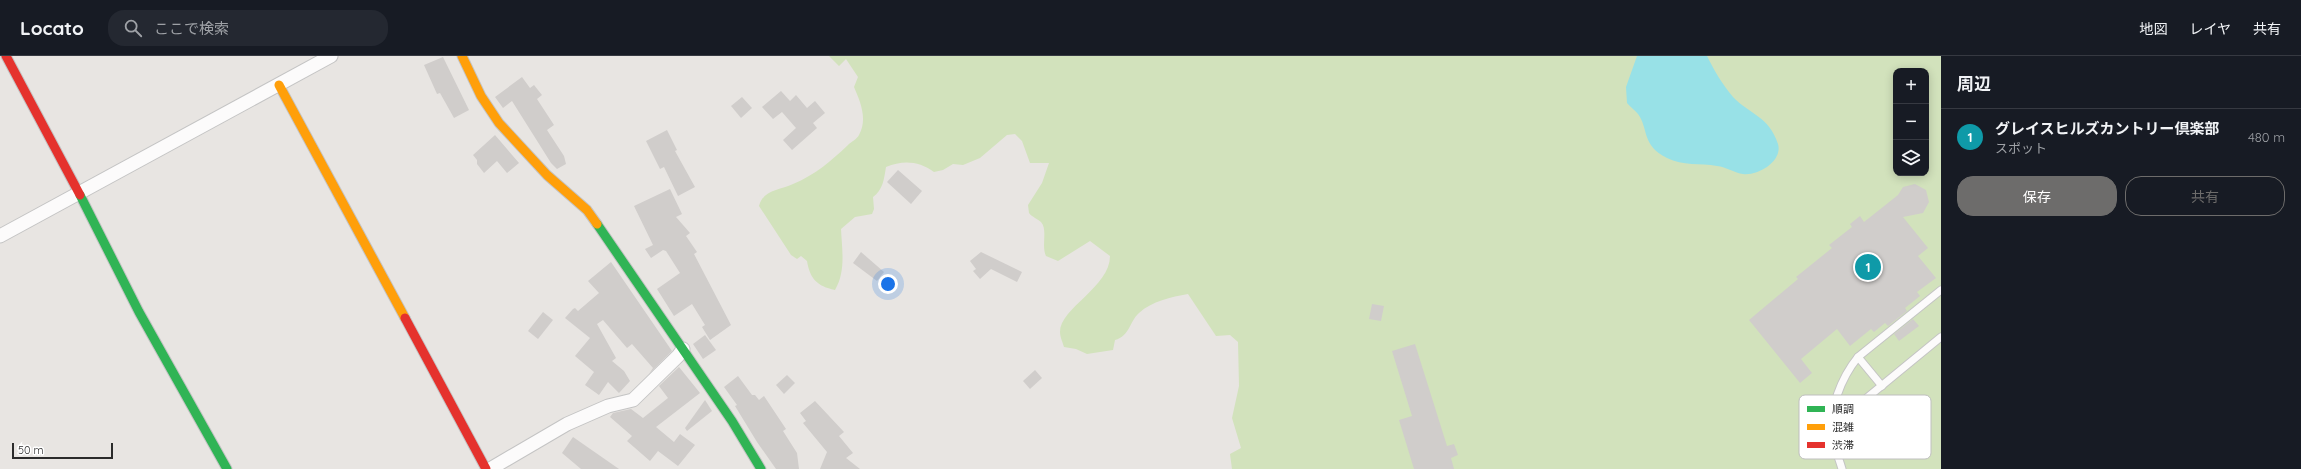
<!DOCTYPE html>
<html lang="ja">
<head>
<meta charset="utf-8">
<style>
	body { margin:0; font-family:Quicksand,"Noto Sans JP",sans-serif; background:#242831; color:#f1f3f6 }
	.controls { position:absolute; right:12px; top:12px; display:grid; overflow:hidden; border-radius:8px; box-shadow:0 2px 10px #0003 }
	.controls button { width:36px; height:36px; display:grid; place-items:center; padding:0; border:0; border-bottom:1px solid #363941; background:#171b24; color:#f1f3f6; font:20px sans-serif }
	.scale { position:absolute; left:12px; bottom:10px; width:101px; box-sizing:border-box; padding-left:4px; border:2px solid #2b2b2b; border-top:0; font-size:11px; line-height:14px; white-space:nowrap; color:#2b2b2b; -webkit-text-stroke:3px #fff; paint-order:stroke }
	.you { position:absolute; left:888px; top:228px; width:14px; height:14px; margin:-10px; border:3px solid #fff; border-radius:50%; background:#1a73e8; box-shadow:0 0 0 6px #1a73e833 }
	.badge { display:grid; place-items:center; width:26px; height:26px; border-radius:50%; background:#6d6c6b; color:#fff; font-size:13px; font-weight:700 }
	.pin { position:absolute; translate:-50% -50%; border:2px solid #fff; box-shadow:0 1px 4px #0006 }
	.list { margin:0; padding:0; list-style:none }
	h2 { display:flex; justify-content:space-between; align-items:center; height:52px; margin:0; padding:0 16px; font-size:17px }
	h2 small { font-size:13px; font-weight:400; color:#9ea1a6 }
	.list li { display:grid; grid-template-columns:26px 1fr auto; gap:12px; align-items:center; box-sizing:border-box; height:56px; padding:0 16px; border-top:1px solid #363941 }
	.list b { display:block; font-size:15px; white-space:nowrap }
	.list p { margin:0; font-size:13px; white-space:nowrap; color:#9ea1a6 }
	.list em { font-size:13px; font-style:normal; color:#9ea1a6 }
	.actions { display:flex; gap:8px; padding:12px 16px }
	.actions a { flex:1; padding:9px 0; border:1px solid #6d6c6b; border-radius:16px; text-align:center; font-size:14px; color:#6d6c6b }
	.actions .main { background:#6d6c6b; color:#fff }
	.icon { flex:none; width:22px; height:22px; fill:none; stroke:currentColor; stroke-width:2; stroke-linecap:round; stroke-linejoin:round }
	.map { position:relative; flex:none; width:1941px; height:413px; overflow:hidden }
	header { display:flex; align-items:center; gap:24px; box-sizing:border-box; height:56px; padding:0 20px; background:#171b24; border-bottom:1px solid #363941 }
	header strong { font-size:19px }
	nav { display:flex; gap:22px; margin-inline-start:auto; font-size:14px }
	.search { width:280px; height:36px; background:#242831; display:flex; align-items:center; gap:10px; box-sizing:border-box; padding:0 14px; border-radius:16px; color:#9ea1a6; font-size:15px }
	main { display:flex }
	aside { flex:1; background:#171b24 }
	.map>svg:first-child { display:block }
</style>
</head>
<body>
<header>
<strong>Locato</strong>
<div class="search"><svg class="icon" aria-label="search" viewBox="0 0 24 24"><circle cx="10" cy="10" r="6"/><path d="M15 15l6 6"/></svg>ここで検索</div>
<nav><a>地図</a><a>レイヤ</a><a>共有</a></nav>
</header>
<main>
<div class="map">
<svg width="1941" height="413" viewBox="0 0 1941 413">
	<rect width="100%" height="100%" fill="#e8e5e2"/>
	<!-- green -->
	<path fill="#d2e2bc" fill-rule="evenodd" d="M829 0H1941V413H1232L1230 398 1241 392 1232 362 1239 330 1238 286 1230 279 1216 280 1188 238C1171 241 1152 245 1139 257 1129 266 1130 280 1115 284L1113 294 1087 298 1076 293 1064 291C1063 287 1060 281 1060 276 1060 252 1110 231 1110 200L1090 185 1058 205 1046 200C1041 190 1048 174 1041 166 1038 163 1032 161 1029 157L1028 149 1042 127 1049 107H1030L1022 85 1015 78 1007 79 980 102 963 109 953 108 943 114 934 116C919 105 903 104 886 111 884 123 883 134 873 141L874 153 872 158 855 161 841 173C842 194 846 215 835 234 817 230 810 223 807 205L801 200 797 203 791 199 759 150C763 134 780 134 793 128 815 119 831 105 848 89 851 86 857 83 859 79 868 63 860 45 854 31L858 21 846 3 839 10ZM1896 15H1926V117H1896Z"/>
	<!-- water -->
	<path fill="#98e1e7" d="M1637 0H1707C1714 14 1722 28 1733 41 1749 58 1769 60 1778 88 1783 105 1758 120 1743 118 1735 117 1726 111 1717 110 1700 107 1683 110 1667 102 1641 89 1649 73 1638 58 1635 54 1630 51 1627 47L1626 31Z"/>
	<!-- building -->
	<g fill="#d0cdcb">
		<path d="M443 1 469 54 454 62 440 37 437 38 424 9Z"/>
		<path d="M522 21 530 32 534 29 542 39 537 43 554 69 547 74 564 100 566 108 557 113 551 107 512 45 503 52 495 41Z"/>
		<path d="M781 35 790 45 796 39 807 52 815 45 825 57 813 67 817 72 792 94 783 84 796 72 782 56 773 63 762 51Z"/>
		<path d="M742 41 752 52 741 62 731 50Z"/>
		<path d="M667 74 677 94 675 95 695 131 678 140 664 111 660 113 646 85Z"/>
		<path d="M495 79 519 107 507 117 497 105 484 117 477 108V104L473 99Z"/>
		<path d="M898 114 922 135 911 148 887 126Z"/>
		<path d="M1915 128 1926 134 1929 146 1923 157 1903 161 1928 192 1918 200 1936 222 1917 236 1920 240 1905 252 1907 255 1888 270 1885 267 1874 276 1871 273 1850 290 1837 273 1801 303 1812 317 1800 327 1749 264 1798 223 1796 221 1832 192 1829 189 1852 171 1850 168 1860 160 1864 166 1898 139 1903 131Z"/>
		<path d="M670 133 682 158 676 161 690 177 686 180 697 196 694 198 731 269 710 284 702 271 705 269 692 248 674 260 657 233 680 217 666 195 663 194 651 202 645 193 653 189 634 150Z"/>
		<path d="M861 196 884 216 877 225 853 207Z"/>
		<path d="M981 196 1022 216 1017 226 991 213 980 223 973 215 976 213 970 205Z"/>
		<path d="M611 206 672 295 649 318 653 312 632 288 627 292 603 264 597 268 616 302 612 305 624 315 630 325 619 337 608 326 599 339 585 329 594 316 575 300 590 282 565 262 573 253 575 252 578 255 599 237 588 225Z"/>
		<path d="M1372 248 1384 250 1381 265 1369 263Z"/>
		<path d="M543 256 553 264 538 283 528 275Z"/>
		<path d="M1913 263 1919 270 1899 285 1894 278Z"/>
		<path d="M705 279 716 294 703 303 693 288Z"/>
		<path d="M1415 288 1447 390 1454 388 1458 399 1451 402 1454 413H1414L1399 364 1412 360 1392 295Z"/>
		<path d="M679 311 700 337 656 371 674 386 680 378 695 389 678 410 658 395 650 405 627 385 632 380 610 361 613 357 631 353 643 362 668 342 659 330Z"/>
		<path d="M1035 314 1042 322 1030 333 1023 325Z"/>
		<path d="M787 319 795 327 784 338 776 329Z"/>
		<path d="M738 320 752 339H755L759 344 764 340 786 373 783 375 797 397 799 413H776L757 386 735 350 737 349 724 331Z"/>
		<path d="M705 344 712 355 687 375 685 372Z"/>
		<path d="M815 345 844 376 839 380 853 397 846 402 860 413H820L827 396 803 367 806 365 800 357Z"/>
		<path d="M573 381 619 413H581L562 397Z"/>
	</g>
	<g fill="none" stroke-linecap="round" stroke-linejoin="round">
		<defs>
			<g id="lane">
				<path d="M1858 301 1882 330"/>
				<path d="M1833 378 1846 359 1941 281"/>
				<path d="M1842 413C1839 402 1834 391 1832 380 1829 353 1841 322 1858 301L1941 234"/>
			</g>
			<g id="street">
				<path d="M0 180 331 0"/>
				<path d="M490 413 567 368 608 350 633 344 678 300 683 293"/>
			</g>
			<g id="fast">
				<path d="M80 139 139 256 227 413"/>
				<path d="M597 168 732 365 761 413"/>
			</g>
			<g id="slow">
				<path d="M462 0 481 40 499 67 547 119 587 154 597 168"/>
				<path d="M279 29 405 262"/>
			</g>
			<g id="jam">
				<path d="M6 0 80 139"/>
				<path d="M405 262 486 413"/>
			</g>
		</defs>
		<!-- lane casing -->
		<use href="#lane" stroke="#c4c4c4" stroke-width="9"/>
		<!-- street casing -->
		<use href="#street" stroke="#c4c4c4" stroke-width="15"/>
		<!-- fast casing -->
		<use href="#fast" stroke="#c4c4c4" stroke-width="11"/>
		<!-- slow casing -->
		<use href="#slow" stroke="#c4c4c4" stroke-width="11"/>
		<!-- jam casing -->
		<use href="#jam" stroke="#c4c4c4" stroke-width="11"/>
		<!-- lane -->
		<use href="#lane" stroke="#fcfbfb" stroke-width="7"/>
		<!-- street -->
		<use href="#street" stroke="#fcfbfb" stroke-width="13"/>
		<!-- fast -->
		<use href="#fast" stroke="#30b455" stroke-width="9"/>
		<!-- slow -->
		<use href="#slow" stroke="#ff9f0a" stroke-width="9"/>
		<!-- jam -->
		<use href="#jam" stroke="#e5322d" stroke-width="9"/>
	</g>
	<!-- legend -->
	<rect x="1799" y="339" width="132" height="64" rx="6" fill="#fff" stroke="#bfbfbf" stroke-width="1"/>
	<rect x="1807" y="350" width="18" height="6" fill="#30b455"/>
	<rect x="1807" y="368" width="18" height="6" fill="#ff9f0a"/>
	<rect x="1807" y="386" width="18" height="6" fill="#e5322d"/>
	<g font-size="11" fill="#2b2b2b">
		<text x="1832" y="357">順調</text>
		<text x="1832" y="375">混雑</text>
		<text x="1832" y="393">渋滞</text>
	</g>
</svg>
<div class="controls">
<button>+</button>
<button>−</button>
<button><svg class="icon" aria-label="layers" viewBox="0 0 24 24"><path d="M12 4l9 5-9 5-9-5zM3 14l9 5 9-5"/></svg></button>
</div>
<div class="scale">50 m</div>
<div class="you"></div>
<div class="pin badge" style="left:1868px;top:211px;background:#0f9aa8">1</div>
</div>
<aside>
<h2>周辺<small></small></h2>
<ul class="list">
<li><span class="badge" style="background:#0f9aa8">1</span><div><b>グレイスヒルズカントリー倶楽部</b><p>スポット</p></div><em>480 m</em></li>
</ul>
<div class="actions"><a class="main">保存</a><a>共有</a></div>
</aside>
</main>
</body>
</html>
